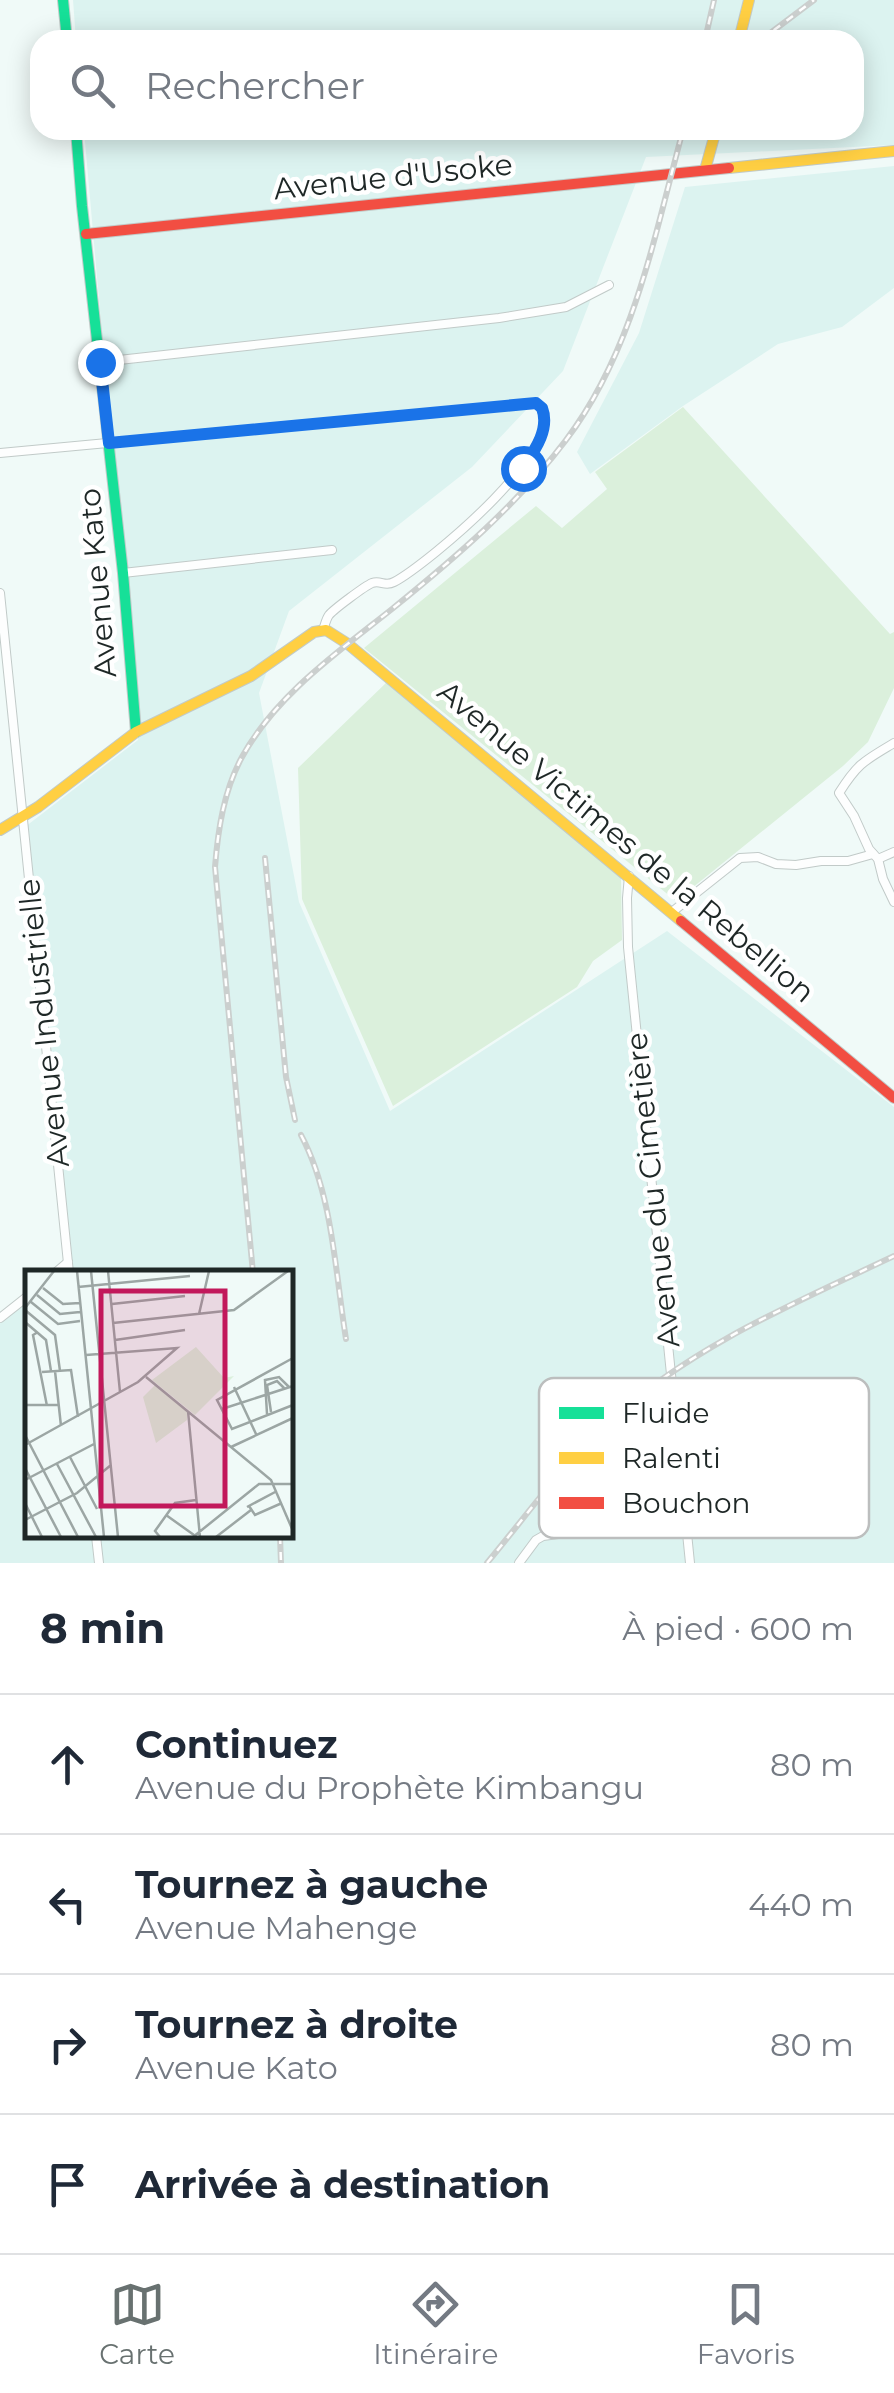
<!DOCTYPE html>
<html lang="fr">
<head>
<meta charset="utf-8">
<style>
	body { margin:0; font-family:Montserrat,sans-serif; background:#f6f6f7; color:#1f2937 }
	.stop { position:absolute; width:30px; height:30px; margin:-22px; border:8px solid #1a73e8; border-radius:50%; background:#fff }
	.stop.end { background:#1a73e8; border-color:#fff; box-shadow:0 2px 10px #0008 }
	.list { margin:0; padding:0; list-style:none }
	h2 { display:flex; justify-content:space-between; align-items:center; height:130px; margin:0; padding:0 40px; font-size:42px }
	h2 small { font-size:32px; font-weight:400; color:#747a83 }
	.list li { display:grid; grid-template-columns:65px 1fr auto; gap:30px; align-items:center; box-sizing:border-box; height:140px; padding:0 40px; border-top:2px solid #e0e1e3 }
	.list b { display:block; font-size:38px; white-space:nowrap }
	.list p { margin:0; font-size:32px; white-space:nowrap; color:#747a83 }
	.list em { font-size:32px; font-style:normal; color:#747a83 }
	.icon { flex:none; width:55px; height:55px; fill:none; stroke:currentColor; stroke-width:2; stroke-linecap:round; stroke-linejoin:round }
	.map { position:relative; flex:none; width:894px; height:1563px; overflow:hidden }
	.search { position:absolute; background:#fff; box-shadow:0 5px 25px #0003; left:30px; right:30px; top:30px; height:110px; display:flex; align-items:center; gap:25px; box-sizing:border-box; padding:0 35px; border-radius:30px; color:#747a83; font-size:38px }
	.sheet { height:690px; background:#fff }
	nav { display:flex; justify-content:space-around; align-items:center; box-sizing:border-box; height:140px; border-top:2px solid #e0e1e3; background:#fff; font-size:28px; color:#747a83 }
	nav a { display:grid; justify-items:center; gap:5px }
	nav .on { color:#687170 }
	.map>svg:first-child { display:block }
</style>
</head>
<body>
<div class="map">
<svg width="894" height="1563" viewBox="0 0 894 1563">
	<rect width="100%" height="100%" fill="#f0faf8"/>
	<!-- built -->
	<g fill="#dcf3f0">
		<path d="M73 0H894V145L646 157 563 371 472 467 289 611 259 693 299 902 390 1111 667 931 894 1107V1563H0V1321L27 1297 28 1536H290V1273H55L67 1262 21 830 138 740 84 130H854V40H76Z"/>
		<path d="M894 166V288L842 327 778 344 683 406 590 474 577 452 639 333 685 187Z"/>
	</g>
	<!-- green -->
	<g fill="#dbf0dc">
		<path d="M683 407 890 634 894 632V688L868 742 843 766 676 901 364 648 536 506 562 528 607 489 595 472Z"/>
		<path d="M387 682 621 877 622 940 593 961 577 987 393 1106 302 899 298 768Z"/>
	</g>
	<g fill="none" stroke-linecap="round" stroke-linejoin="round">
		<defs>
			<g id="street">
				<path d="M599 40 608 39"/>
				<path d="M101 362 499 318 566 307 609 285"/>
				<path d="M0 453 536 403C581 438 426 565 394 582 385 587 381 580 372 583 365 586 334 609 329 615 326 619 325 625 323 630"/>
				<path d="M123 573 332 550"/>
				<path d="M0 593 69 1273"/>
				<path d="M894 743C864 761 858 763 839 793L854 816 869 849 878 859 883 879 894 902"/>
				<path d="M878 859 894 852"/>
				<path d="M629 876 627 898 628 947 690 1563"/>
				<path d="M672 912 740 858 758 857 776 864 796 865 821 861H848L873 854"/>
				<path d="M55 1273 68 1262"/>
				<path d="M0 1318 28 1296"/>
				<path d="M686 1523 722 1506 788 1462"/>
				<path d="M96 1536 99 1563"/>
				<path d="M519 1563 536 1540 543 1536 685 1517"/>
			</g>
			<g id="fast">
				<path d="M63 0 67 40"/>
				<path d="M76 130 82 206 123 573 136 732"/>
			</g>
			<g id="slow">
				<path d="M739 40 749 0"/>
				<path d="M729 168 894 151"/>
				<path d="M705 170 716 130"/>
				<path d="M0 830 38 807 136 732 251 676 314 632 326 630 348 644 681 921"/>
			</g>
			<g id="jam">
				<path d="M86 234 729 168"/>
				<path d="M681 921 894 1098"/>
			</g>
		</defs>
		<!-- street casing -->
		<use href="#street" stroke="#c1cac8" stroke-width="10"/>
		<!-- fast casing -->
		<use href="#fast" stroke="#c1cac8" stroke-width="12"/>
		<!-- slow casing -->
		<use href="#slow" stroke="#c1cac8" stroke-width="12"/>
		<!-- jam casing -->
		<use href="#jam" stroke="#c1cac8" stroke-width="12"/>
		<!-- street -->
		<use href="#street" stroke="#fdfefe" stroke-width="8"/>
		<!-- fast -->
		<use href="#fast" stroke="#16e098" stroke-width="10"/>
		<!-- slow -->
		<use href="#slow" stroke="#ffcf43" stroke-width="10"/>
		<!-- jam -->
		<use href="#jam" stroke="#f24e42" stroke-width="10"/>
		<defs>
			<g id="rail">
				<path d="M705 40 714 0"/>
				<path d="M761 40 814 0"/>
				<path d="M265 858 286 1077 295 1120"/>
				<path d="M301 1135C333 1195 335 1272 346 1339"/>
				<path d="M253 1273 215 867C218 829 224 790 242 757 276 695 338 652 392 609 455 558 517 505 566 440 634 350 654 237 683 130"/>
				<path d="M280 1536 281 1563"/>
				<path d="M487 1563C527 1515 565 1461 612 1419 694 1345 795 1303 894 1256"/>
			</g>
		</defs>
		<!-- rail casing -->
		<use href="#rail" stroke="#cbcfce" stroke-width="6"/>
		<!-- rail -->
		<use href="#rail" stroke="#fff" stroke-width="2.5" stroke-dasharray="8" stroke-linecap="butt"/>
	</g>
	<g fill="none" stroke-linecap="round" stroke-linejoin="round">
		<!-- route -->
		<path stroke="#1a73e8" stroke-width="12" d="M100 362 109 443 536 403 542 408C550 429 535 450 523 468"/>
	</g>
	<g text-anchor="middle" stroke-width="9" stroke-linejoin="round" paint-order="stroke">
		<!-- street labels -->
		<g font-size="30" fill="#1e2726" stroke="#fff">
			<text transform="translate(393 177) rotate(-6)" y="10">Avenue d'Usoke</text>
			<text transform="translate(98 583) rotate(-95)" y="10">Avenue Kato</text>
			<text transform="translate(626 842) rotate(40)" y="10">Avenue Victimes de la Rebellion</text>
			<text transform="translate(44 1023) rotate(-96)" y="10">Avenue Industrielle</text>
			<text transform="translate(653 1190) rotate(-96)" y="10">Avenue du Cimetière</text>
		</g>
	</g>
	<!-- overview -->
	<g transform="translate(25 1270)">
		<rect width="268" height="268" fill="#f0faf8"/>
		<path d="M171 77 199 108 209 106 170 145 127 110ZM130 115 162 142V150L131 173 118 127Z" fill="#dbf0dc"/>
		<path fill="none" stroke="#9ca6a4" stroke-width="2.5" d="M52 1 79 267M66 1 93 267M83 1 95 122M53 17 165 6M18 18 38 34 55 33M12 25 35 44 55 42M6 32 33 54 55 51M87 34 160 26M0 38 29 1M0 40 30 65 35 101M174 44 184 1M0 52 21 70 26 101M88 53 209 40 263 1M13 62 8 65 22 136M90 70 160 60M268 88 192 130 207 159 268 135M30 101 36 156M17 102 46 100 53 147M121 107 246 210 268 261M209 117 231 164M0 135H33M197 139 268 116M163 141 175 267M246 142 242 115 252 111 259 118M242 144 240 110 254 107 264 117M0 165 53 267M0 175 113 112 152 78 61 85M206 177 268 148M45 187 72 239M32 194 71 267M0 198 36 267M0 210 69 174M0 233 17 267M224 236 230 245 257 233M222 237 252 221M141 245 169 265M0 250 52 223 86 195M135 267 130 261 150 233 171 230M168 267 234 214H268M191 267 226 240"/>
		<path fill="#c2185b" fill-opacity="0.15" stroke="#c2185b" stroke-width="5" d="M76 21H200V236H76Z"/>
		<rect width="268" height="268" fill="none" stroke="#1e2726" stroke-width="5"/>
	</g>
	<!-- legend -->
	<rect x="539" y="1378" width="330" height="160" rx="15" fill="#fff" stroke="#bcbebe" stroke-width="2.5"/>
	<rect x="559" y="1407" width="45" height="12" fill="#16e098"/>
	<rect x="559" y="1452" width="45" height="12" fill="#ffcf43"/>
	<rect x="559" y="1497" width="45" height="12" fill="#f24e42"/>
	<g font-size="28" fill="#1e2726">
		<text x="622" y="1423">Fluide</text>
		<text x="622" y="1468">Ralenti</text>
		<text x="622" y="1513">Bouchon</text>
	</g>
</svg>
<div class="stop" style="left:523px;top:468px"></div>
<div class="stop end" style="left:100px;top:362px"></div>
<div class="search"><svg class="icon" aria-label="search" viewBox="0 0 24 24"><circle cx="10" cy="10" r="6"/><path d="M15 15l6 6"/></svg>Rechercher</div>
</div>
<section class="sheet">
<h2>8 min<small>À pied · 600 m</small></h2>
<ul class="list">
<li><svg class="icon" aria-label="ahead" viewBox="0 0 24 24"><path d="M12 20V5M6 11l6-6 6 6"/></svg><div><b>Continuez</b><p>Avenue du Prophète Kimbangu</p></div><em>80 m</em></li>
<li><svg class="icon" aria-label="left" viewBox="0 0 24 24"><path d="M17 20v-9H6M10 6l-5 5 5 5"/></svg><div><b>Tournez à gauche</b><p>Avenue Mahenge</p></div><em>440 m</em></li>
<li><svg class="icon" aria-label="right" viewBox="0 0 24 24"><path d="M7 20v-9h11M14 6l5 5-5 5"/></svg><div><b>Tournez à droite</b><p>Avenue Kato</p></div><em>80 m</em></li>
<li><svg class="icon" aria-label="arrive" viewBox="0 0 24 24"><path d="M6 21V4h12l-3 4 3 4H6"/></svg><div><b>Arrivée à destination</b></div></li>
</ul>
</section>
<nav>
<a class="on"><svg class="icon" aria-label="map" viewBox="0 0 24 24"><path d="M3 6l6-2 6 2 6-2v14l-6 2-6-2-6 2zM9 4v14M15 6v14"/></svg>Carte</a>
<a><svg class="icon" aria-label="directions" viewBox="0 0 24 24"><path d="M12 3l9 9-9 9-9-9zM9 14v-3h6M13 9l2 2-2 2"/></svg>Itinéraire</a>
<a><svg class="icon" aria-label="saved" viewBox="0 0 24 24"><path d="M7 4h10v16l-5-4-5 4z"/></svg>Favoris</a>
</nav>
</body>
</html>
